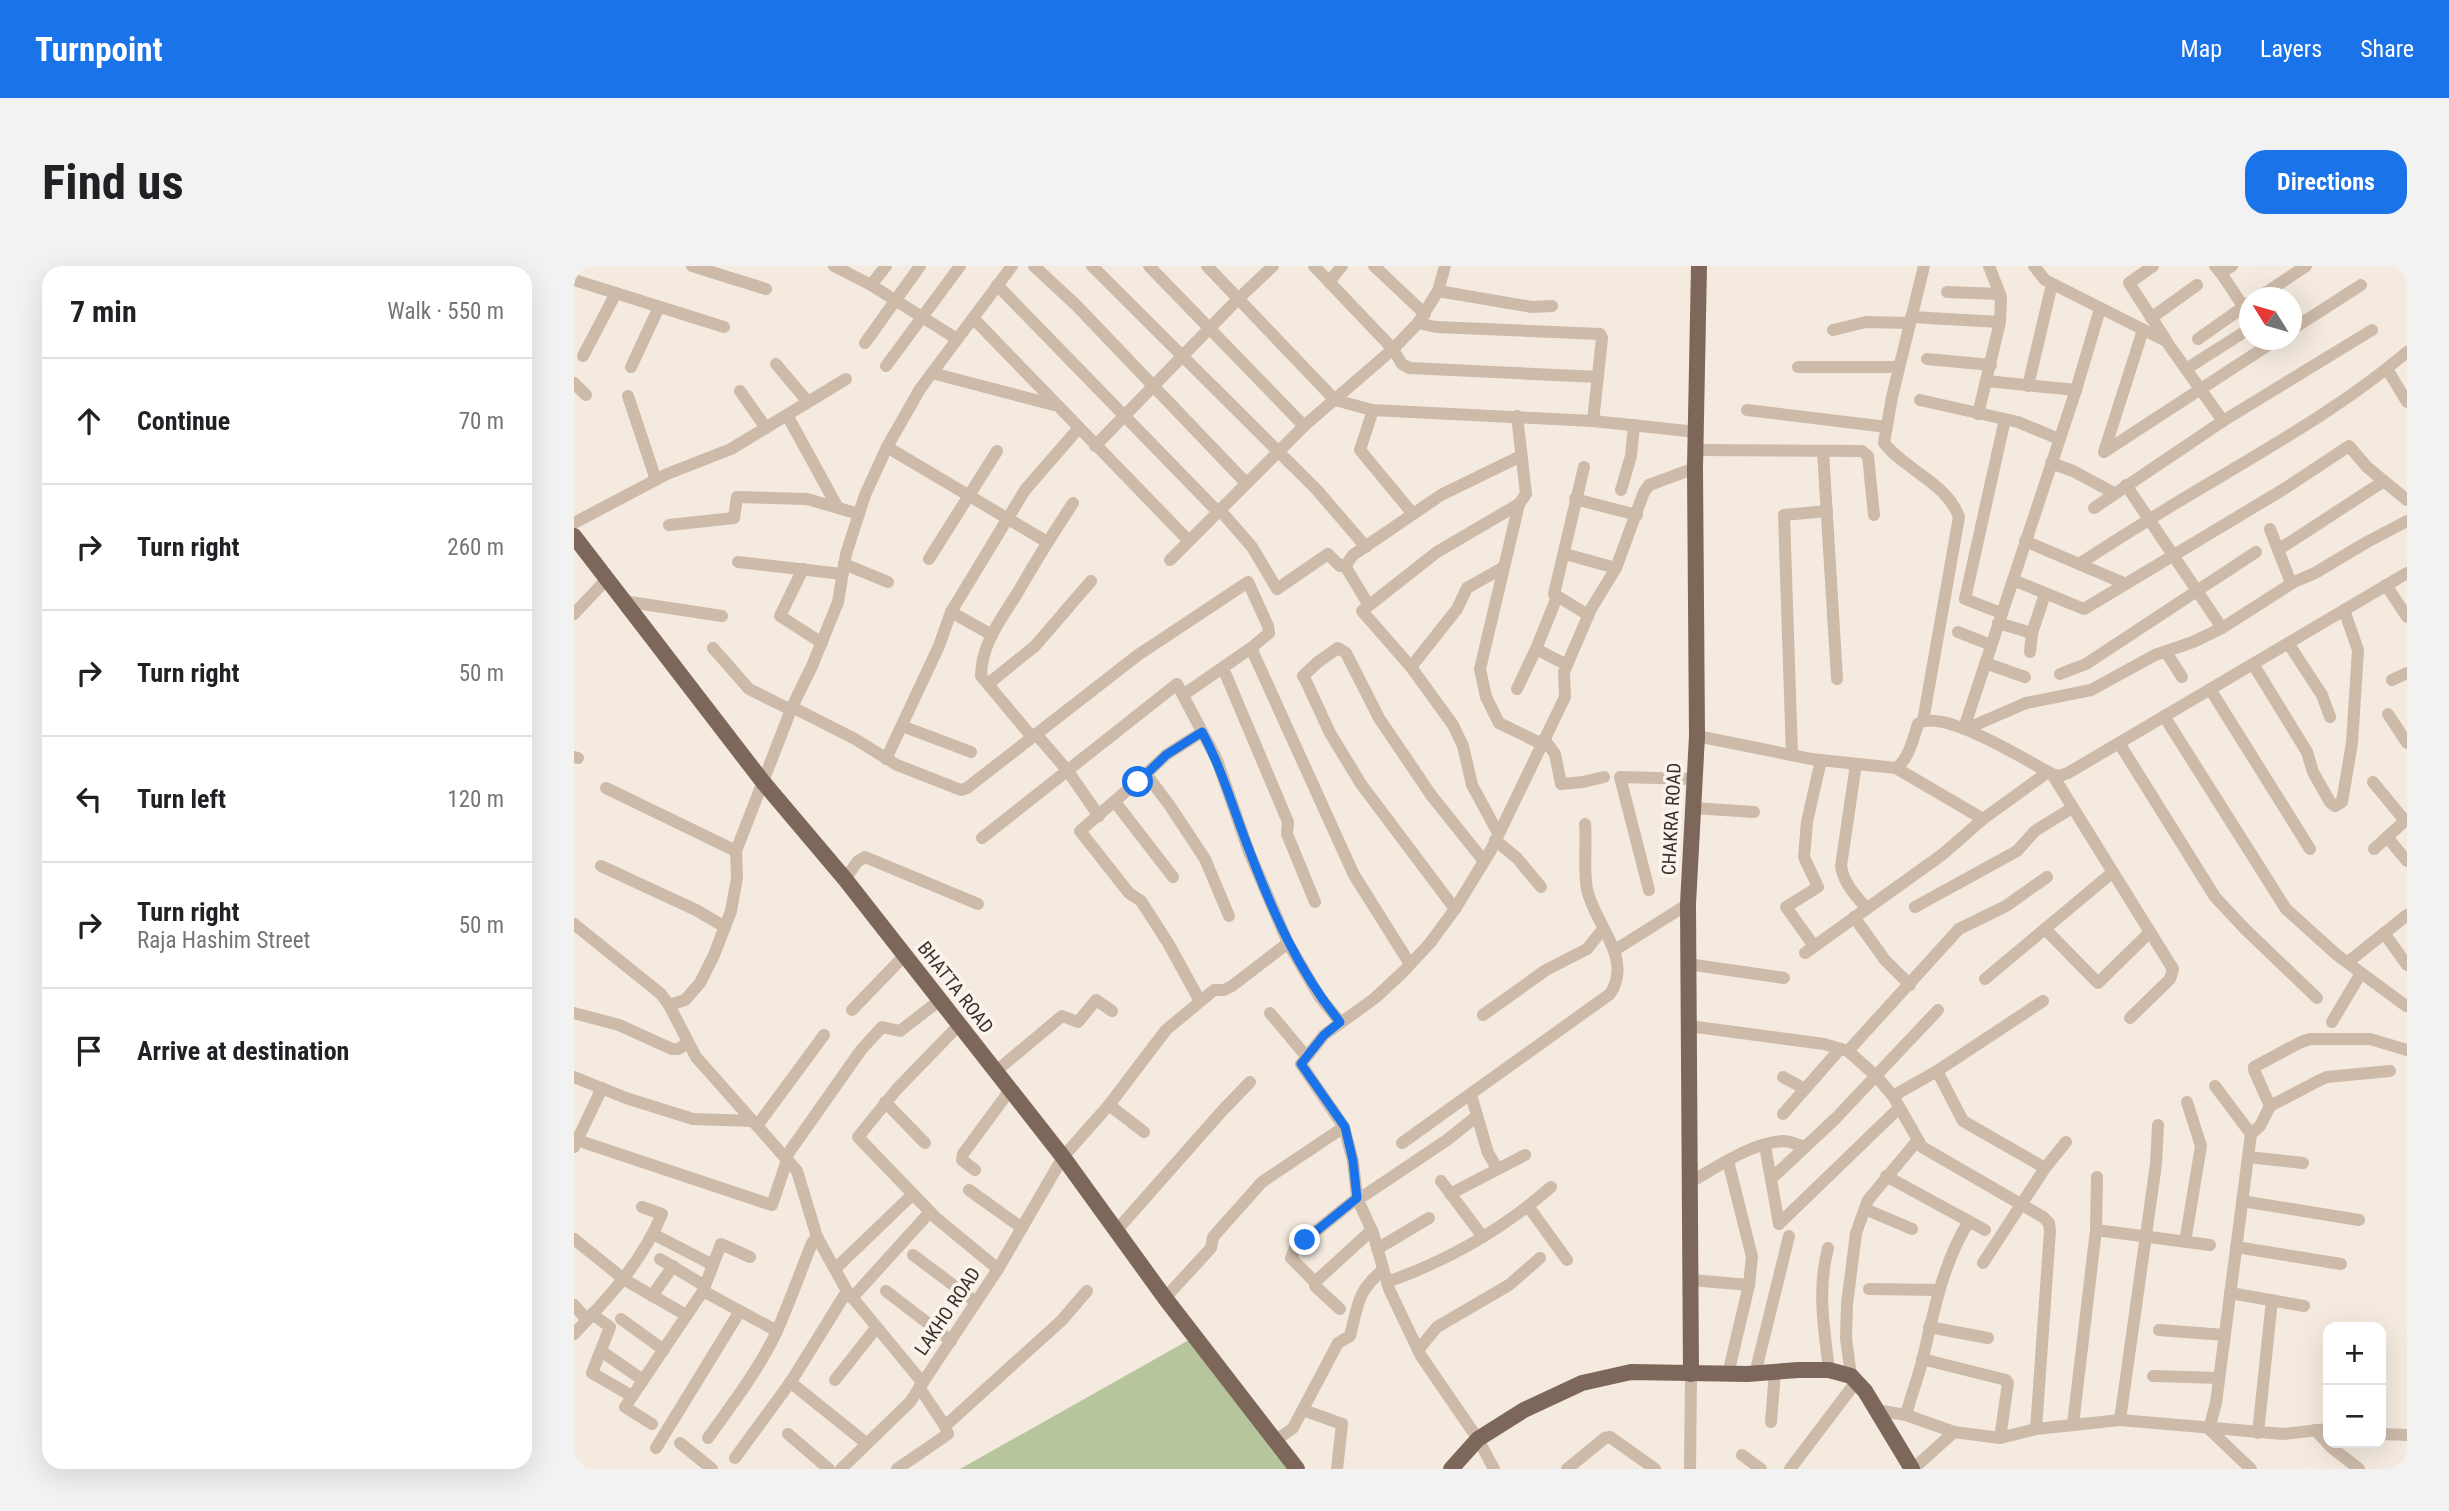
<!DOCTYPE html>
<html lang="en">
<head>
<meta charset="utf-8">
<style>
	body { margin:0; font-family:"Roboto Condensed",sans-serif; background:#f2f2f2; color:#202124 }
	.controls { position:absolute; right:21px; bottom:21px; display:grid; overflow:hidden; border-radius:14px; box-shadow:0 7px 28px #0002 }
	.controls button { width:63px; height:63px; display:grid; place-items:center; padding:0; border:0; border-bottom:2px solid #e0e0e0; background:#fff; color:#202124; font:35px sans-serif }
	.compass { position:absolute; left:1665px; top:21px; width:63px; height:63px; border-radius:50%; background:#fff; box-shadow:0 7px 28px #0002; rotate:307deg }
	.stop { position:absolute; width:21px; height:21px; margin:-16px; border:5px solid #1a73e8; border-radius:50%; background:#fff }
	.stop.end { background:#1a73e8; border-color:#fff; box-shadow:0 2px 7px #0008 }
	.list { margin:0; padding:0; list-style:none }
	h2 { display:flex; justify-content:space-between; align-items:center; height:91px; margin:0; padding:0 28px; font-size:30px }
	h2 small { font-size:23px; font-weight:400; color:#757577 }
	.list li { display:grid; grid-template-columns:46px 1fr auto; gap:21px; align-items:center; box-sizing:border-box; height:126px; padding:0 28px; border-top:2px solid #e0e0e0 }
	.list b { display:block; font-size:26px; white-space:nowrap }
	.list p { margin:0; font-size:23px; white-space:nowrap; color:#757577 }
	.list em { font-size:23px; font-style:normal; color:#757577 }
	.icon { flex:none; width:38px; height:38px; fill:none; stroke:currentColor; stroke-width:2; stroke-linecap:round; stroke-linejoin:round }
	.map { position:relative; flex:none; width:1833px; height:1203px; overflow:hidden; border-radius:21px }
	header { display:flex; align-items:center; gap:42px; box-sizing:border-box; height:98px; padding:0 35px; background:#1a73e8; color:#fff }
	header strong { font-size:33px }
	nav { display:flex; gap:38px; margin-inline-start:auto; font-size:24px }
	.intro { display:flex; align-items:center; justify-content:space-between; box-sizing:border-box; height:168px; padding:0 42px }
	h1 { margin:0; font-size:49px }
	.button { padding:18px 32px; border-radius:21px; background:#1a73e8; color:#fff; font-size:24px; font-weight:700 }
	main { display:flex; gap:42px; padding:0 42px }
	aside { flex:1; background:#fff; border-radius:21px; box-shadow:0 7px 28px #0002 }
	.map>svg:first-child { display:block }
</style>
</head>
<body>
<header>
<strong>Turnpoint</strong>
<nav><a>Map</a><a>Layers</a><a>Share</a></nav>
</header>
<div class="intro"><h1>Find us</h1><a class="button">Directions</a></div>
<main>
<aside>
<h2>7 min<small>Walk · 550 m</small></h2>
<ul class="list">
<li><svg class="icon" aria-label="ahead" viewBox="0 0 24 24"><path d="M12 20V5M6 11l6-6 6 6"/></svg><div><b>Continue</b></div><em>70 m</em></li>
<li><svg class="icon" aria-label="right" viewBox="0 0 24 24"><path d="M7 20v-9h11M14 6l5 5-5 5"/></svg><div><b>Turn right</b></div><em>260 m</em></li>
<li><svg class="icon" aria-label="right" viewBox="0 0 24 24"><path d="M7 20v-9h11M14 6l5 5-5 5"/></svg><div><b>Turn right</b></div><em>50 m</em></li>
<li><svg class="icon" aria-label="left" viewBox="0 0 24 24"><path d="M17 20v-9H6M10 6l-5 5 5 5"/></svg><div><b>Turn left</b></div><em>120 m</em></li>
<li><svg class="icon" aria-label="right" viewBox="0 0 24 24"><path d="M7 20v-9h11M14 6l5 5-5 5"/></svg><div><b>Turn right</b><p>Raja Hashim Street</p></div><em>50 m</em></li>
<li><svg class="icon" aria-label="arrive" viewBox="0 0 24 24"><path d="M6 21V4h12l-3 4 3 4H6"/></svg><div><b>Arrive at destination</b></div></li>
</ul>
</aside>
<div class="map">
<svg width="1833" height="1203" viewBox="0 0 1833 1203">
	<rect width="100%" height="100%" fill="#f4eadf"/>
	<!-- green -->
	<path fill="#b7c59d" d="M622 1070 723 1203H386Z"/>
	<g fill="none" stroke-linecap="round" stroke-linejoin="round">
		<!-- minor -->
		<g stroke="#cdbaa9" stroke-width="12">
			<path d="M118 0 192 23"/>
			<path d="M260 0 297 19 383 73"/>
			<path d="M460 0 502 39 672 217"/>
			<path d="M518 0 743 224 792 281"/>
			<path d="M575 0 730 160"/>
			<path d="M633 0 761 134 798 144 1019 155 1123 166"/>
			<path d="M740 0 819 83 828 98 835 102 1024 111"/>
			<path d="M800 0 851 48"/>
			<path d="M1460 0 1471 14 1592 75 1649 155"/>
			<path d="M1579 0 1555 17 1592 74"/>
			<path d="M1641 0 1647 7 1658 0"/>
			<path d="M1647 7 1675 49"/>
			<path d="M0 14 150 61"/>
			<path d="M755 16 768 0"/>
			<path d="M297 19 312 0"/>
			<path d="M423 19 644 246"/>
			<path d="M864 25 958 41 978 40"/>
			<path d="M1373 26 1426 28"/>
			<path d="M1684 32 1732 0"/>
			<path d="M1526 43 1502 124 1392 456V463L1452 437 1517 424 1581 389 1619 376 1648 362 1720 316 1741 307 1793 276 1833 255"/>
			<path d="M1337 51 1426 56"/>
			<path d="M399 52 615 275"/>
			<path d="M1577 52 1623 19"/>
			<path d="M844 57 862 61 1026 68 1028 72 1019 155"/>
			<path d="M1259 64 1292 56 1335 57"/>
			<path d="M1717 64 1787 19"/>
			<path d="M1624 73 1675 37"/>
			<path d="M291 77 346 0"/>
			<path d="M9 90 42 27"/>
			<path d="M1353 93 1417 99"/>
			<path d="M202 98 234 136"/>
			<path d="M312 100 386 0"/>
			<path d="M57 101 85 41"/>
			<path d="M1224 101H1325"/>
			<path d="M1612 103 1675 63"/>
			<path d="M1813 103 1833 136"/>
			<path d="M358 107 480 139"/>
			<path d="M1412 115 1502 124"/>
			<path d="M0 117 12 129"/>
			<path d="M1454 120 1478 18"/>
			<path d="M166 125 192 162"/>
			<path d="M54 130 82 214"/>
			<path d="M1346 134 1444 156 1485 173"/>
			<path d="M799 144 786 184 839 248"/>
			<path d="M1173 144 1313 161"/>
			<path d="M1404 148 1426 56 1427 31 1415 0"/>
			<path d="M213 149 264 242"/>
			<path d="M943 150 952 228 945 238 906 403 912 431 925 457 968 478"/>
			<path d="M521 180 664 33 699 0"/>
			<path d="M313 181 473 276"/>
			<path d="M1122 184 1288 185 1294 190 1300 249"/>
			<path d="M1249 185 1263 413"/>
			<path d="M1530 186 1702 74"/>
			<path d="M1530 186 1569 64"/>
			<path d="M1477 197 1499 205 1540 227"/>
			<path d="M1010 201 980 328 1014 349"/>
			<path d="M1552 219 1648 362"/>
			<path d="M1047 224 1057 190 1060 159"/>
			<path d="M1001 233 1063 249"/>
			<path d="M1520 242 1649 155 1798 64"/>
			<path d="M646 244 678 281 703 323 754 288 766 300 772 299"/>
			<path d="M0 257 93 208 157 183 272 113"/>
			<path d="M95 259 160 252 163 231 233 233 285 248"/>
			<path d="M1696 263 1717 317"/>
			<path d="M1451 275 1552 318"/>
			<path d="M1704 284 1810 215"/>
			<path d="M991 288 1042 302"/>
			<path d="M355 293 423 185"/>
			<path d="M596 294 730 160 819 83 844 57 864 25 871 0"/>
			<path d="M164 296 268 308"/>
			<path d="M270 298 314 316"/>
			<path d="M1505 298C1553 267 1601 237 1651 208 1713 171 1778 133 1833 86"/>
			<path d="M229 303 206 350 248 377"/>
			<path d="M1439 314 1510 343 1710 223 1775 180 1793 201 1833 234"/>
			<path d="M1812 319 1833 351"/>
			<path d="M983 331 962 383 993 399"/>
			<path d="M49 335 148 350"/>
			<path d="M794 338 773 303 772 299 779 289 867 229 947 190"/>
			<path d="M377 346 418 369"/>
			<path d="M1427 347 1391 333 1431 153"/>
			<path d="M0 348 32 314"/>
			<path d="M1424 357 1458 367"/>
			<path d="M1384 366 1417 379"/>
			<path d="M1714 377 1748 429 1756 451"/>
			<path d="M139 382 175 423 217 444"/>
			<path d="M1456 386 1458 367 1471 328"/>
			<path d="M1592 386 1608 411"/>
			<path d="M1411 397 1451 411"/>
			<path d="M1679 398 1733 486 1739 506 1756 536 1761 540 1768 536 1778 477 1784 384 1770 344"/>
			<path d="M837 401 883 343 893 322 930 301"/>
			<path d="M649 402 714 556 713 568 741 636"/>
			<path d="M1486 408 1512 398 1682 286"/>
			<path d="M1818 414 1833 407"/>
			<path d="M414 418 461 380 517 315"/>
			<path d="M943 423 962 383"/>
			<path d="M1636 423 1736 583"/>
			<path d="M609 429 677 382 780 609 836 698"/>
			<path d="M218 441 281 473 323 499 387 524 393 522 564 389 674 316 694 360 695 367 677 382"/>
			<path d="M1814 448 1833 477"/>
			<path d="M1590 450 1712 643 1763 689 1832 740"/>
			<path d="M1349 455 1385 251C1373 217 1331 204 1310 177L1318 131 1350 0"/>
			<path d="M328 460 397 486"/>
			<path d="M462 468 493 504 525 550"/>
			<path d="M1123 470 1237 493 1322 502C1335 493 1339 473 1344 458 1368 441 1453 495 1478 508L1485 510 1494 507 1833 307"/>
			<path d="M458 471 407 410C407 378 428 352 444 326 461 296 480 266 499 237"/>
			<path d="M970 473 981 488 987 518 1009 516 1030 511"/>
			<path d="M1545 477 1641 631 1671 663 1743 732"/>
			<path d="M1218 489 1210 249 1253 245"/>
			<path d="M0 491 4 492"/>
			<path d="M312 493 365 380 377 346 451 224 504 163"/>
			<path d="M1282 498 1267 600C1269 616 1281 630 1292 641"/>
			<path d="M1322 502 1409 553 1474 506"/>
			<path d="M572 508 592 489 628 466"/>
			<path d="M1478 508 1599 703 1596 713 1556 752"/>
			<path d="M1799 516 1831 555"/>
			<path d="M32 522 162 585"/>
			<path d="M541 536 599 611"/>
			<path d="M1119 542 1180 546"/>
			<path d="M924 567 898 519 889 480 879 459 837 401 788 345 863 286 945 238"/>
			<path d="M1813 571 1833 595"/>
			<path d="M408 572 603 418 643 494 675 586 714 677 745 730 766 756"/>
			<path d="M921 574 943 592 967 621"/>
			<path d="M1800 583 1833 553"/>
			<path d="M27 600 122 644 151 661"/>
			<path d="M271 613 284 595 291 591 404 638"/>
			<path d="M1075 624 1046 511 1121 513"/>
			<path d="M1341 641 1443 585 1461 565 1498 542"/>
			<path d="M881 643 787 518 756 467 731 413 729 410 744 396 764 382 772 387 805 452 857 529 909 594"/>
			<path d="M1280 651 1311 694 1336 719"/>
			<path d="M0 658 87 728 95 739 122 791 223 905 243 971 273 1025 348 1116"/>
			<path d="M1471 663 1524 717 1576 666"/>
			<path d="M1810 667 1833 699"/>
			<path d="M1240 680 1212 641 1244 621 1230 591 1233 556 1247 494"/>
			<path d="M1041 684 1114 638"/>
			<path d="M1231 687 1369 588 1409 553"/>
			<path d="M1774 696 1833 649"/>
			<path d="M1114 698 1210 712"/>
			<path d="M1411 713 1539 606"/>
			<path d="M626 735 594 677 567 635 555 627 506 565 572 508 596 540 631 593 655 650"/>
			<path d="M95 739 111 734 126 717 140 689 157 645 163 612 162 585 218 441 238 400 264 336 272 288 291 229 313 181 346 123 438 0"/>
			<path d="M278 744 331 689"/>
			<path d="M0 747 45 759 98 783H104L114 777"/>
			<path d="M696 747 732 790"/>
			<path d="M909 749 972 704 1013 683 1029 663"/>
			<path d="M1758 756 1787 707"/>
			<path d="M385 759 323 823 284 871 362 952 424 1003"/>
			<path d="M1115 760 1250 778 1274 785 1302 810 1319 830 1348 881 1469 951 1475 957 1476 965 1462 1163"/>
			<path d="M1274 785 1385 663 1432 640 1473 611"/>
			<path d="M1363 805 1389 855 1471 902"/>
			<path d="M421 806 488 750 504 756 522 734 538 745"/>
			<path d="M0 811 52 832 119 853 179 855"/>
			<path d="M1209 811 1231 823"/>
			<path d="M1641 820 1677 868 1642 1137 1635 1163 1677 1203"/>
			<path d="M897 829 914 887 923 902"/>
			<path d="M1319 830 1363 805 1469 735"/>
			<path d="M311 836 351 877"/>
			<path d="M535 839 570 866"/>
			<path d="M1696 840 1680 804V801L1727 776 1736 773H1796L1833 784"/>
			<path d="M1209 848 1266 783"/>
			<path d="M183 860 250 769"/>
			<path d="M1677 868 1686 860 1696 840 1746 814 1753 811 1816 805"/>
			<path d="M3 874 198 939 213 894"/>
			<path d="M828 877 1036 728C1060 692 1020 658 1013 623 1009 601 1013 580 1011 558"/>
			<path d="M1191 880 1205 958"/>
			<path d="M0 881 28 822"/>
			<path d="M1674 891 1729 897"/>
			<path d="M211 892 287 784 308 761 326 765 366 734"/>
			<path d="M401 904 388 894 389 888 436 824"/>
			<path d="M1312 910 1411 964"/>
			<path d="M1197 913 1262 852 1364 744"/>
			<path d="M867 915 909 971"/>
			<path d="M1116 916C1144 901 1176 877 1209 875 1216 875 1224 879 1231 881"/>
			<path d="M395 924 448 962"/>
			<path d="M876 928 951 889"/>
			<path d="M1668 935 1785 954"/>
			<path d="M954 940 993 994"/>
			<path d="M1291 943 1338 963"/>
			<path d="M1205 958 1325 842"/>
			<path d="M1522 964 1636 979"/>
			<path d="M542 965 648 845 676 816"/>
			<path d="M79 968 139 999"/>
			<path d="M0 973 51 1014 112 1049"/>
			<path d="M1611 976 1627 880 1613 836"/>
			<path d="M1662 981 1767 998"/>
			<path d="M1254 982C1243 1026 1250 1060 1255 1104"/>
			<path d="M803 983 855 952"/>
			<path d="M339 989 402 1036"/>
			<path d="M86 993 131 1020"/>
			<path d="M1409 997 1471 902 1492 876"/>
			<path d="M261 1003 339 928"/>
			<path d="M1117 1014 1175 1019"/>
			<path d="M741 1016 798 964"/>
			<path d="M813 1016C873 995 929 963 977 921"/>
			<path d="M1295 1023 1365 1024"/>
			<path d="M129 1025 203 1065"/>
			<path d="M312 1025 377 1075"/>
			<path d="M1656 1027 1730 1040"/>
			<path d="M78 1030 99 1000"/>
			<path d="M278 1032 356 946"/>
			<path d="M591 1032 637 982 639 971 688 916 770 861"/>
			<path d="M0 1039 13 1054"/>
			<path d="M766 1043 741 1020V1016L717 992 721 982 783 932 791 929 873 874 903 850"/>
			<path d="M18 1048 36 1061 18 1107 58 1130"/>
			<path d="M47 1053 90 1084"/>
			<path d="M1355 1061 1414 1072"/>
			<path d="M1585 1064 1651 1069"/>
			<path d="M0 1068C36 1030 67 997 88 948L68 941"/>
			<path d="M844 1084 863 1061 935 1019 966 992"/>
			<path d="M27 1085 69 1114"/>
			<path d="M1348 1093 1432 1114 1434 1117 1426 1172"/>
			<path d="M1154 1108 1175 1019 1178 991 1154 895"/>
			<path d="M1181 1108 1215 970"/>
			<path d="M1277 1110 1272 1072 1273 1038 1282 967 1294 934 1343 875"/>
			<path d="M1579 1110 1645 1112"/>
			<path d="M261 1114 302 1062"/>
			<path d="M216 1116 292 1177"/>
			<path d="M729 1144 768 1158 763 1203"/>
			<path d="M1302 1144 1332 1149 1380 1166 1426 1172 1462 1163 1546 1154 1709 1168 1754 1163"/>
			<path d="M1332 1149C1337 1130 1344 1112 1349 1092 1360 1044 1369 997 1395 955"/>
			<path d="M1546 1154 1582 898 1584 859"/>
			<path d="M1197 1156 1201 1106"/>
			<path d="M78 1158 51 1141 129 1025 147 978 176 991"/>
			<path d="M1499 1158 1522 964 1523 911"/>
			<path d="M371 1160 487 1055 513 1025"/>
			<path d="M1741 1164 1757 1181 1785 1203"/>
			<path d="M1684 1167 1698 1034"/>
			<path d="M214 1168 255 1203"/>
			<path d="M1807 1168 1833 1169"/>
			<path d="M134 1172C158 1138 184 1105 202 1067 215 1038 226 1007 238 977L243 971"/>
			<path d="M701 1175 719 1162 764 1077 776 1070C784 1039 783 1025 809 1004"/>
			<path d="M106 1177 138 1203"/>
			<path d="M82 1182 166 1045"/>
			<path d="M1168 1189 1187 1203"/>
			<path d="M161 1192 218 1114 273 1025"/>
			<path d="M267 1203 336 1136 424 1003 489 891 535 839 592 764 640 724H650L658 720 714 677"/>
			<path d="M323 1203 374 1168 371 1160 345 1121"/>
			<path d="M920 1203 904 1173 847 1090 815 1023 799 967 783 932 779 895 770 861 727 798 750 769 801 732 829 706 856 677 881 643 917 584 991 431 990 406 1017 343 1042 302 1070 226 1075 219 1121 202"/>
			<path d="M993 1203 1031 1172 1036 1171 1081 1203"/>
			<path d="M1116 1203 1117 1108"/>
			<path d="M1216 1203 1282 1116"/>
			<path d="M1339 1203 1380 1166"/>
		</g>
		<!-- major -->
		<g stroke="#7d665a" stroke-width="16">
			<path d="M0 270 189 516 271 613 489 891 591 1032 723 1203"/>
			<path d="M1117 1108 1114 638 1123 470 1121 202 1125 0"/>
			<path d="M877 1203 904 1173 950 1144 1008 1117 1057 1106 1173 1108 1224 1104H1255L1277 1110 1291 1125 1338 1203"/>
		</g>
	</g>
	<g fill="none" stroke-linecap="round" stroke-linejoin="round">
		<!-- route -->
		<path stroke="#1a73e8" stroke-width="9" d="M564 516 592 489 628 466C649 505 660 546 676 586 699 647 725 706 766 756L750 769 727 798 771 861 779 895 783 932 731 974"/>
	</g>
	<g text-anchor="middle" stroke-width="7" stroke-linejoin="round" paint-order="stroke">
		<!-- street labels -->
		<g font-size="19" fill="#3a2f29" stroke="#fbf4ec">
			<text transform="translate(1097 553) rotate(-87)" y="7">CHAKRA ROAD</text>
			<text transform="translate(382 721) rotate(52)" y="7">BHATTA ROAD</text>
			<text transform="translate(373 1045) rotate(-56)" y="7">LAKHO ROAD</text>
		</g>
	</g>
</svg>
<div class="controls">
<button>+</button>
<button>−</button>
</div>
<svg class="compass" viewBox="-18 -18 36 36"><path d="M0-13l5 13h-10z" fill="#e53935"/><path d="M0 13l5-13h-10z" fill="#757577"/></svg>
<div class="stop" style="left:564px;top:516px"></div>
<div class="stop end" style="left:731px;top:974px"></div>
</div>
</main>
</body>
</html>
